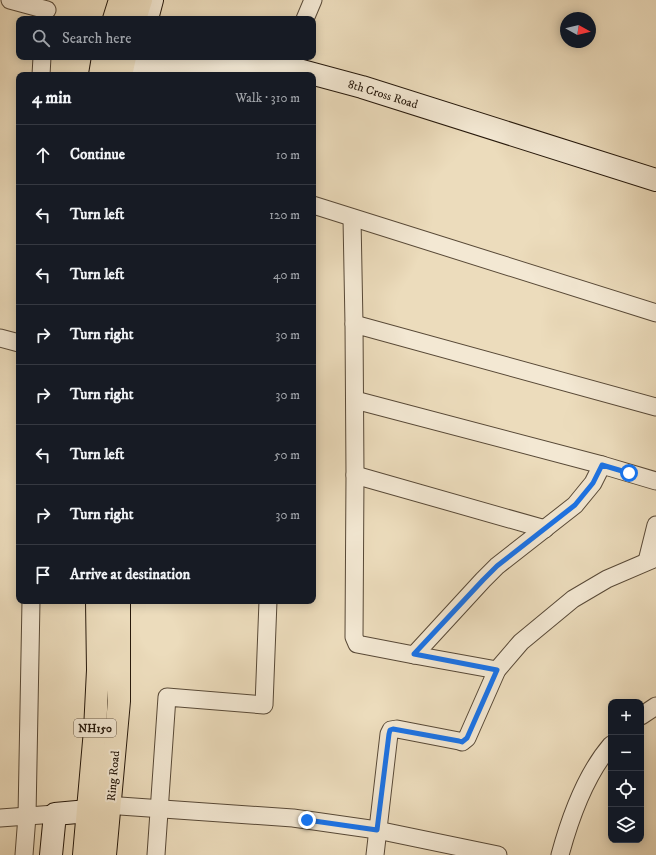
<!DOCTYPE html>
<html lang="en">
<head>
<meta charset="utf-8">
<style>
	body { margin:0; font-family:"IM FELL DW Pica",serif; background:#20242c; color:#f1f3f6 }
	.controls { position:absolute; right:12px; bottom:12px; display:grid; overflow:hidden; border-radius:8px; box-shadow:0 2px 10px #0003 }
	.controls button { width:36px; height:36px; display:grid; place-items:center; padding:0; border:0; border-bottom:1px solid #363941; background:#171b24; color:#f1f3f6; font:20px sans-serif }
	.compass { position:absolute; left:560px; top:12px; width:36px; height:36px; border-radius:50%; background:#171b24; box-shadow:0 2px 10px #0003; rotate:98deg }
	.stop { position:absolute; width:12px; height:12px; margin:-9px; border:3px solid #1a73e8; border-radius:50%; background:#fff }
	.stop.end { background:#1a73e8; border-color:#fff; box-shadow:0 1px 4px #0008 }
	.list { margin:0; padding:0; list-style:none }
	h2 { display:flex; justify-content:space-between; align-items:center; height:52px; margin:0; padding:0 16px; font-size:17px }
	h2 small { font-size:13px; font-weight:400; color:#9ea1a6 }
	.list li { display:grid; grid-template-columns:26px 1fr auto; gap:12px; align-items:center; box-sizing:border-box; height:60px; padding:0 16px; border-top:1px solid #363941 }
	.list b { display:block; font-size:15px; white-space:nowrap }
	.list em { font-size:13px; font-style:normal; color:#9ea1a6 }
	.icon { flex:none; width:22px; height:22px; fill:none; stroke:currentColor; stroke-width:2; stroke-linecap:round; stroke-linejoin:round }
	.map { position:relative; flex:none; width:656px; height:855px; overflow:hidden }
	.search { position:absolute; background:#171b24; box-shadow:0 2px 10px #0003; left:16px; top:16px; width:300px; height:44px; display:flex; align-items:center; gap:10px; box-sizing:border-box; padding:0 14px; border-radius:8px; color:#9ea1a6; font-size:15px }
	.panel { position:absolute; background:#171b24; box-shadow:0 2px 10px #0003; left:16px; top:72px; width:300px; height:532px; border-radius:8px }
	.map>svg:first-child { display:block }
</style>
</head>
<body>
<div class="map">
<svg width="656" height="855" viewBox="0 0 656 855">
	<rect width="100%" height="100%" fill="#ecdcbc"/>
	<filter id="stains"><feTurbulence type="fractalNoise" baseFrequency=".005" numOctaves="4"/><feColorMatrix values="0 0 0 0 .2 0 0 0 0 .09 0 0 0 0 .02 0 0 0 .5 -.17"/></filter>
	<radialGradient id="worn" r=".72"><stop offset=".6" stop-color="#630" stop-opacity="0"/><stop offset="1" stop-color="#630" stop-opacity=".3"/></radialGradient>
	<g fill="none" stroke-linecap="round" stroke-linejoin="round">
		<defs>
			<g id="street">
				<path d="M10 0 47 10"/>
				<path d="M305 19 313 0"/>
				<path d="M41 75 42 57"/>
				<path d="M313 205 656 313"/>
				<path d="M352 218 354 324"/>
				<path d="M0 338 19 343"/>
				<path d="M355 400 602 465 656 481"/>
				<path d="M602 465 593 483 575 505 497 566 483 580 414 655 357 644 354 637 355 475 354 324 656 407"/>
				<path d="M355 475 545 529"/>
				<path d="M647 561 656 525"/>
				<path d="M414 655 497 670"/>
				<path d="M641 716 656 706"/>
				<path d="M120 806 293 818 377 830 498 855"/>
				<path d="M0 818 55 814"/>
				<path d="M24 855 27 816 31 601"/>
				<path d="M156 855 167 697 264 705 268 601"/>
				<path d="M375 855 389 734 391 730 397 729 459 741 462 742 467 738 497 670 521 642 573 599 607 579 656 558"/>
				<path d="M560 855C570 818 586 774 611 745"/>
			</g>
			<g id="secondary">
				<path d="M147 19 152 0"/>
				<path d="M105 62 123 66 248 62 284 66 362 87 656 180"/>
				<path d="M51 855 55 814 88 811 105 807"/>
			</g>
			<g id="highway">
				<path d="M114 19 120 0"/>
				<path d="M135 19 141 0"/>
				<path d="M100 75 103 57"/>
				<path d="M121 75 125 57"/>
				<path d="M84 855 95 730 98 670 97 601"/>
				<path d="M105 855 119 701V601"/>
			</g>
		</defs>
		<!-- street casing -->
		<use href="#street" stroke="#584937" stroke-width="19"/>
		<!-- secondary casing -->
		<use href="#secondary" stroke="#26180b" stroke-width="24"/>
		<!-- highway casing -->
		<use href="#highway" stroke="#26180b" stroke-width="24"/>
		<!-- street -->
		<use href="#street" stroke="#f3e8d3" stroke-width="17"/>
		<!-- secondary -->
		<use href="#secondary" stroke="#f3e8d3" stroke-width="22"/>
		<!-- highway -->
		<use href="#highway" stroke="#ecdcbc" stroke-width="22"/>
	</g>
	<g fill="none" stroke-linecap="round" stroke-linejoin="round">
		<!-- route -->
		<path stroke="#1a73e8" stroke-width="5" d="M307 820 377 830 389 734 390 730 393 729 459 741 462 742 467 738 497 670 414 654 483 580 497 566 575 505 593 483 602 465 629 473"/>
	</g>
	<g text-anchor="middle" stroke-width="4" stroke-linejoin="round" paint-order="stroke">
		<!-- shield labels -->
		<rect fill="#f3e8d3" stroke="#645647" stroke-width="1" x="74" y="719" width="42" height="18" rx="3"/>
		<g font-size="11" font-weight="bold" fill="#26180b">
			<text x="95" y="732">NH150</text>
		</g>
		<!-- street labels -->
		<g font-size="12" fill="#26180b" stroke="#f3e8d3">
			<text transform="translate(383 94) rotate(17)" y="4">8th Cross Road</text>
			<text transform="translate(113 776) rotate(-85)" y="4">Ring Road</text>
		</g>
	</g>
	<rect width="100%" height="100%" filter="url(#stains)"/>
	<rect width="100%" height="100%" fill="url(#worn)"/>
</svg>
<div class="controls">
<button>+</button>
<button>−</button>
<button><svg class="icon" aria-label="locate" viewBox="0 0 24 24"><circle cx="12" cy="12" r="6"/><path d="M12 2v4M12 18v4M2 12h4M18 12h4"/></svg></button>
<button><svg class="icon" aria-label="layers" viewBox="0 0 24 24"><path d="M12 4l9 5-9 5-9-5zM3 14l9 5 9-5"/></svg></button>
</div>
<svg class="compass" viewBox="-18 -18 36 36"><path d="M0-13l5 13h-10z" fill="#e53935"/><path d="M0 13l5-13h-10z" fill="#9ea1a6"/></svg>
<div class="stop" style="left:629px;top:473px"></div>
<div class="stop end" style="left:307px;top:820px"></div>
<div class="search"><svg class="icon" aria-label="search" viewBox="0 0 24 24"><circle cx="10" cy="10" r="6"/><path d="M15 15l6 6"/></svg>Search here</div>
<section class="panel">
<h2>4 min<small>Walk · 310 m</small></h2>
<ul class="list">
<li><svg class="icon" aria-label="ahead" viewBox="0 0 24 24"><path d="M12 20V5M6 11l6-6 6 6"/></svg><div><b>Continue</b></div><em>10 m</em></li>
<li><svg class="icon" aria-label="left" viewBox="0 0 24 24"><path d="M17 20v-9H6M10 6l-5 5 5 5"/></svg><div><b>Turn left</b></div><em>120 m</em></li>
<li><svg class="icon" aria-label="left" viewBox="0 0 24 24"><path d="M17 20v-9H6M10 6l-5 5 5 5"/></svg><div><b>Turn left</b></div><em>40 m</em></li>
<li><svg class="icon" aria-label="right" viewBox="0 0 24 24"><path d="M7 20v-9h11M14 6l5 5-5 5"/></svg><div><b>Turn right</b></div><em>30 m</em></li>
<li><svg class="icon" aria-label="right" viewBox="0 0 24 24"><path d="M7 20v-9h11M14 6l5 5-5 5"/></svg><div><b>Turn right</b></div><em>30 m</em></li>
<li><svg class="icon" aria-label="left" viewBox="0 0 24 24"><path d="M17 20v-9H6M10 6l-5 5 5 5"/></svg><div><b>Turn left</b></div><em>50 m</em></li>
<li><svg class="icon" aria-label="right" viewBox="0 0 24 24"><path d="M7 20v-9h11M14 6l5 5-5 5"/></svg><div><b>Turn right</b></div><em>30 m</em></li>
<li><svg class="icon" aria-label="arrive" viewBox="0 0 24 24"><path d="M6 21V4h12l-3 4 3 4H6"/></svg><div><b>Arrive at destination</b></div></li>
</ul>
</section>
</div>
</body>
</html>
